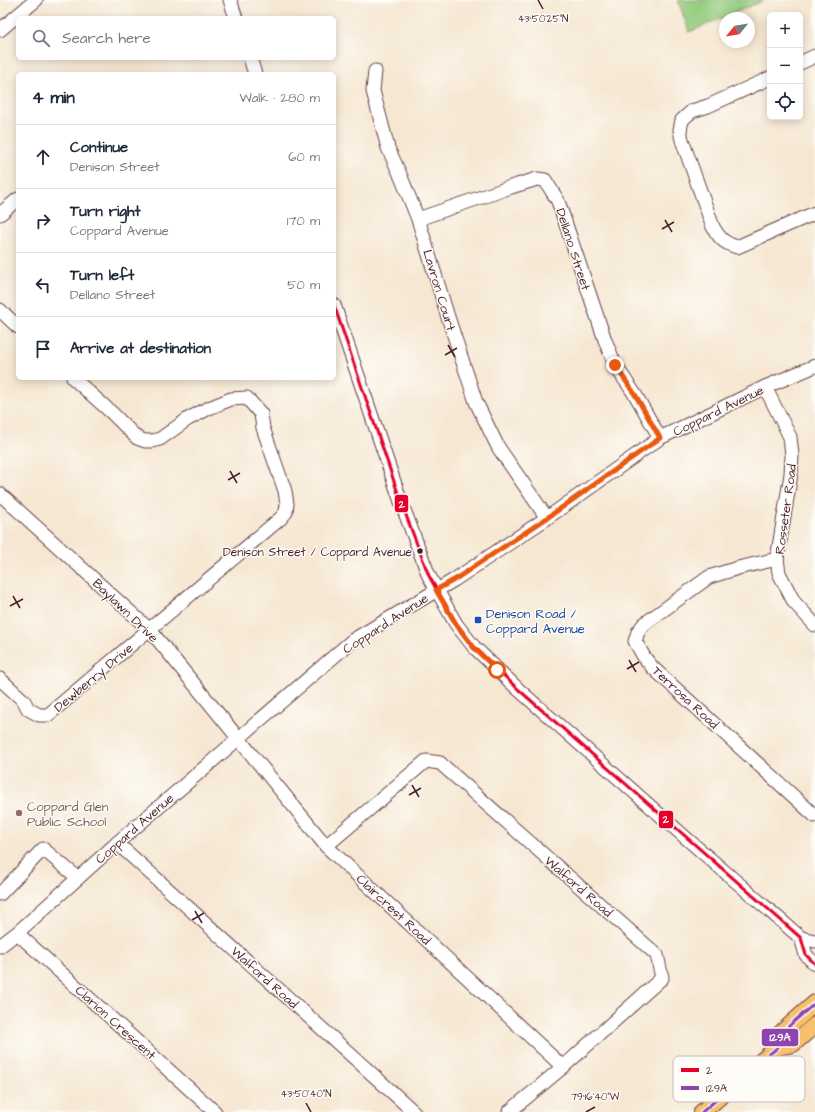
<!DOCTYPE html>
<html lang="en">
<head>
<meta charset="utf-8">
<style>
	body { margin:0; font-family:"Architects Daughter",sans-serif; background:#f6f6f7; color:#1f2937 }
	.controls { position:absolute; right:12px; top:12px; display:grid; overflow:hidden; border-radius:6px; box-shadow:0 2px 10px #0003 }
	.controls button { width:36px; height:36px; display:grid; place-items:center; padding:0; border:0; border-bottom:1px solid #e0e1e3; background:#fff; color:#1f2937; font:20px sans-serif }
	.compass { position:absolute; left:719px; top:12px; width:36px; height:36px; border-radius:50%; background:#fff; box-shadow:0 2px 10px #0003; rotate:240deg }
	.stop { position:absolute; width:12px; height:12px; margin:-9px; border:3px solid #ea580c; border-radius:50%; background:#fff }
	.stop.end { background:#ea580c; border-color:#fff; box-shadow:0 1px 4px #0008 }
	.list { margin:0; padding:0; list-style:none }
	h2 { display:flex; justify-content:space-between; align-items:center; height:52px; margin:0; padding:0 16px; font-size:17px }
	h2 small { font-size:13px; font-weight:400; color:#747a83 }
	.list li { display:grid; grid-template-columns:26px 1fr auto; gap:12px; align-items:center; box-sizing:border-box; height:64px; padding:0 16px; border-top:1px solid #e0e1e3 }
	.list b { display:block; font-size:15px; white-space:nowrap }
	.list p { margin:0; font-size:13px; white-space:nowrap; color:#747a83 }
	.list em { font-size:13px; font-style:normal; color:#747a83 }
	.icon { flex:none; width:22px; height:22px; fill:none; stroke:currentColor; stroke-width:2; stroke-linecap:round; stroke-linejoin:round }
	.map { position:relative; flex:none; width:815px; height:1112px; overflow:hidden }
	.search { position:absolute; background:#fff; box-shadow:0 2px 10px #0003; left:16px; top:16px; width:320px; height:44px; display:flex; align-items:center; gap:10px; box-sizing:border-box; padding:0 14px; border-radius:6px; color:#747a83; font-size:15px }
	.panel { position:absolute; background:#fff; box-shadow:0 2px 10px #0003; left:16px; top:72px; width:320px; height:308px; border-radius:6px }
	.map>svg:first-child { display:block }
</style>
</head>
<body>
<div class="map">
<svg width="815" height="1112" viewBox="0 0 815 1112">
	<rect width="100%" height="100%" fill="#fdfcf7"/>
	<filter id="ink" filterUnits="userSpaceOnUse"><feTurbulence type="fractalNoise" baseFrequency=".025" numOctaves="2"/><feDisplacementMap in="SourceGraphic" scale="8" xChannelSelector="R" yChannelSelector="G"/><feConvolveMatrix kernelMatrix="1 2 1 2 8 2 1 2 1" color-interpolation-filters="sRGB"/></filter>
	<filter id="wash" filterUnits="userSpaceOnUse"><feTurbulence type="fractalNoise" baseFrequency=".012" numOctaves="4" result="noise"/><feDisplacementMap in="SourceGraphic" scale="16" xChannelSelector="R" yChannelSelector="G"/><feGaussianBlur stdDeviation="0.9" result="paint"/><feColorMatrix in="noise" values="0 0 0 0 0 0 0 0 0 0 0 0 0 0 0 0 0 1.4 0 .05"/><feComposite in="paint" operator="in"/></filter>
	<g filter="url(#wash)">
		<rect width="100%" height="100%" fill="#f6e7d2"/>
		<!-- green -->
		<path fill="#94cc7e" stroke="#6f7654" d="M678 0H765L689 32Z"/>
	</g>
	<g filter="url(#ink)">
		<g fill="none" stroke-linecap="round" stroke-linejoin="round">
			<defs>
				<g id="minor">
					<path d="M230 0 236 18"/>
					<path d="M0 30 36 0"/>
					<path d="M250 58 255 74"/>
					<path d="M800 63 815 56"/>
					<path d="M375 71 373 91 388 148 399 172 418 219 448 317 476 402 498 447 547 518"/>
					<path d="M770 78 708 106 692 111 682 120 680 130 682 140 713 227C720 239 724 243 737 247L815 213"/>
					<path d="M0 214 18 199"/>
					<path d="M418 219 511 187 537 179 545 180 558 201 605 340 615 365 636 396 660 438"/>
					<path d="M334 305 401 502 429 576 456 624 474 647 519 690 686 838 801 938 815 941"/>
					<path d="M0 310 18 327"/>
					<path d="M765 387 790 437 792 455 791 474 777 559 779 573 794 602 815 625"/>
					<path d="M0 494 150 630 326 846 563 1067"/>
					<path d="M777 559 738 568 709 577 644 624 638 632 635 641 644 657 653 668 815 816"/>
					<path d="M0 679 24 701 28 709 39 715H48L281 518 286 512 287 504 285 491 263 428 261 414 247 398 231 399 209 408 188 419 160 439 152 441H145L137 438 112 413 73 378"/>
					<path d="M117 843 414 1112"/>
					<path d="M326 846 426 761 440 763 657 955 662 978 563 1067 509 1112"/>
					<path d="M0 894 43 849 78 878"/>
					<path d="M17 933 215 1112"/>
					<path d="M801 938 806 955 815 964"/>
					<path d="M0 946 17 933 117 843 353 640 454 580 547 518 660 438 765 387 815 366"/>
				</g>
				<g id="major">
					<path d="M778 1047 781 1033 815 1003"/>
					<path d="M702 1112 778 1047 793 1044 815 1025"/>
				</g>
			</defs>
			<!-- minor casing -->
			<use href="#minor" stroke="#643d44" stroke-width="15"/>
			<!-- major casing -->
			<use href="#major" stroke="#643d44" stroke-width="18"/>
			<!-- minor -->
			<use href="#minor" stroke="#fff" stroke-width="13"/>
			<!-- major -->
			<use href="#major" stroke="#f7c06c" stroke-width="16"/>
			<defs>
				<path id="bus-1" d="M334 305 401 502 429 576 456 624 474 647 519 690 801 938 806 955 815 964"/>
				<path id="bus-2" d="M702 1112 778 1047 781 1033 815 1003"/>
			</defs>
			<!-- bus-1 casing -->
			<use href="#bus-1" stroke="#fdfcf7" stroke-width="6"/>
			<!-- bus-2 casing -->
			<use href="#bus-2" stroke="#fdfcf7" stroke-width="6"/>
			<!-- bus-1 -->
			<use href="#bus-1" stroke="#e4002b" stroke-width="3"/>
			<!-- bus-2 -->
			<use href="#bus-2" stroke="#8e44ad" stroke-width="3"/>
		</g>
	</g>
	<g fill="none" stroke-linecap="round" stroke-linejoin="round" filter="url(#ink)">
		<!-- route -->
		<path stroke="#ea580c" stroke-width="5" d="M497 670 474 648 456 624 436 590 454 580 547 518 660 438 636 396 615 365"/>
	</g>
	<!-- ticks -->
	<path fill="none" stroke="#4a1f2b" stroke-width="1.5" d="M538 0 543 9M665 220 672 232M662 229 674 222M448 345 455 357M445 355 457 348M230 471 237 483M228 480 240 473M13 596 20 608M10 606 23 599M629 660 636 672M627 669 639 662M412 785 419 797M409 795 421 788M195 911 202 923M192 920 204 913M306 1103 311 1112M586 1112 595 1107"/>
	<!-- markers -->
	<circle fill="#4a1f2b" stroke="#fdfcf7" stroke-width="1.5" cx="420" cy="551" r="3.5"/>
	<rect fill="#1a4fb4" stroke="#fdfcf7" stroke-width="1.5" x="474" y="616" width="8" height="8" rx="2"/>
	<circle fill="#8d6e63" stroke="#fdfcf7" stroke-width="1.5" cx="19" cy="813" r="4"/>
	<g text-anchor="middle" stroke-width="3" stroke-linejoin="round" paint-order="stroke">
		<!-- bus labels -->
		<g font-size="12" fill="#4a1f2b" stroke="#fdfcf7" text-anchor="end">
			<text x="412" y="556">Denison Street / Coppard Avenue</text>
		</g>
		<!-- street labels -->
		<g font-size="13" fill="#4a1f2b" stroke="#fdfcf7">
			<text transform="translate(574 249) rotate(72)" y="5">Dellano Street</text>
			<text transform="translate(440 290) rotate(73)" y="5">Lavron Court</text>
			<text transform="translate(718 410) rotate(-26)" y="5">Coppard Avenue</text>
			<text transform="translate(785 509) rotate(-82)" y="5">Rosseter Road</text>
			<text transform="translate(126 610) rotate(44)" y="5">Baylawn Drive</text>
			<text transform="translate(385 623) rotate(-33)" y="5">Coppard Avenue</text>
			<text transform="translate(93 677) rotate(-40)" y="5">Dewberry Drive</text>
			<text transform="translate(686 697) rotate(43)" y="5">Terrosa Road</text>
			<text transform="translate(134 828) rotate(-41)" y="5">Coppard Avenue</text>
			<text transform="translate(579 886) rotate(41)" y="5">Walford Road</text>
			<text transform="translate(394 909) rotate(43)" y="5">Claircrest Road</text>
			<text transform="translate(265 977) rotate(42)" y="5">Walford Road</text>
			<text transform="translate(116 1022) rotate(42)" y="5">Clarion Crescent</text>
		</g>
		<!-- transit labels -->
		<g font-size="13" fill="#164399" stroke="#fdfcf7" text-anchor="start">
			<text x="486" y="618">Denison Road /<tspan x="486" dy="15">Coppard Avenue</tspan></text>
		</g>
		<!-- education labels -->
		<g font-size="13" fill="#785e54" stroke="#fdfcf7" text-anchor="start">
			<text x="27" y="811">Coppard Glen<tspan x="27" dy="15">Public School</tspan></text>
		</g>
	</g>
	<!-- legend -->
	<rect x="673" y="1056" width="132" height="46" rx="6" fill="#fdfcf7" stroke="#c7baba" stroke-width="1"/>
	<rect x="681" y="1068" width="18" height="4" fill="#e4002b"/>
	<rect x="681" y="1086" width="18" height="4" fill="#8e44ad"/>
	<g font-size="11" fill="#4a1f2b">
		<text x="706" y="1074">2</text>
		<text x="706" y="1092">129A</text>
	</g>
	<g font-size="10" text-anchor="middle" fill="#4a1f2b" stroke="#fdfcf7" stroke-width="3" stroke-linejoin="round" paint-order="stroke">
		<text x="543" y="22">43°50'25"N</text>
		<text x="306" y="1097">43°50'40"N</text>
		<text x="595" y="1100">79°16'40"W</text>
	</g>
	<g stroke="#fdfcf7" stroke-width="1.5">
		<rect x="394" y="494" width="15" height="19" rx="4" fill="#e4002b"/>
		<rect x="658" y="810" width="16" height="19" rx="4" fill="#e4002b"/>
		<rect x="761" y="1028" width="38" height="19" rx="4" fill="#8e44ad"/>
	</g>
	<g font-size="11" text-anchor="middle" font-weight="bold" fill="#fff">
		<text x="402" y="508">2</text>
		<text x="666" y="823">2</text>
		<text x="780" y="1041">129A</text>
	</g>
</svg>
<div class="controls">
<button>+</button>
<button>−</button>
<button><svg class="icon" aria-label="locate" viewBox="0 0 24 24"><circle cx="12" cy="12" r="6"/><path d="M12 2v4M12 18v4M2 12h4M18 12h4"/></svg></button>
</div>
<svg class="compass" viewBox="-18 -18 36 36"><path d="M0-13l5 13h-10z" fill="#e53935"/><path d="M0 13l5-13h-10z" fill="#747a83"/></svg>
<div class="stop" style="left:497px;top:670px"></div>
<div class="stop end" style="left:615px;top:365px"></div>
<div class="search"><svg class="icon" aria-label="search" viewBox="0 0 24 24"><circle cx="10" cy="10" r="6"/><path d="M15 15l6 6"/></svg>Search here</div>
<section class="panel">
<h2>4 min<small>Walk · 280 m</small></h2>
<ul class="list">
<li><svg class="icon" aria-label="ahead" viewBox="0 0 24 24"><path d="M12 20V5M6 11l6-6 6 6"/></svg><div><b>Continue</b><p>Denison Street</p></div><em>60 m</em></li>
<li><svg class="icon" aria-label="right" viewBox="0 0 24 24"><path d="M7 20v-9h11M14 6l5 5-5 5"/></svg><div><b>Turn right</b><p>Coppard Avenue</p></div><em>170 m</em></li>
<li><svg class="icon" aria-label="left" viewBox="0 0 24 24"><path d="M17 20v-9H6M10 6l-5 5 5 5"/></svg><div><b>Turn left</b><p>Dellano Street</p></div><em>50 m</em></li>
<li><svg class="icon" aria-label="arrive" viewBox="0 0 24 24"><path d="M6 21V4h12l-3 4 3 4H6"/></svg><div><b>Arrive at destination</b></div></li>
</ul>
</section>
</div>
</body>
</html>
